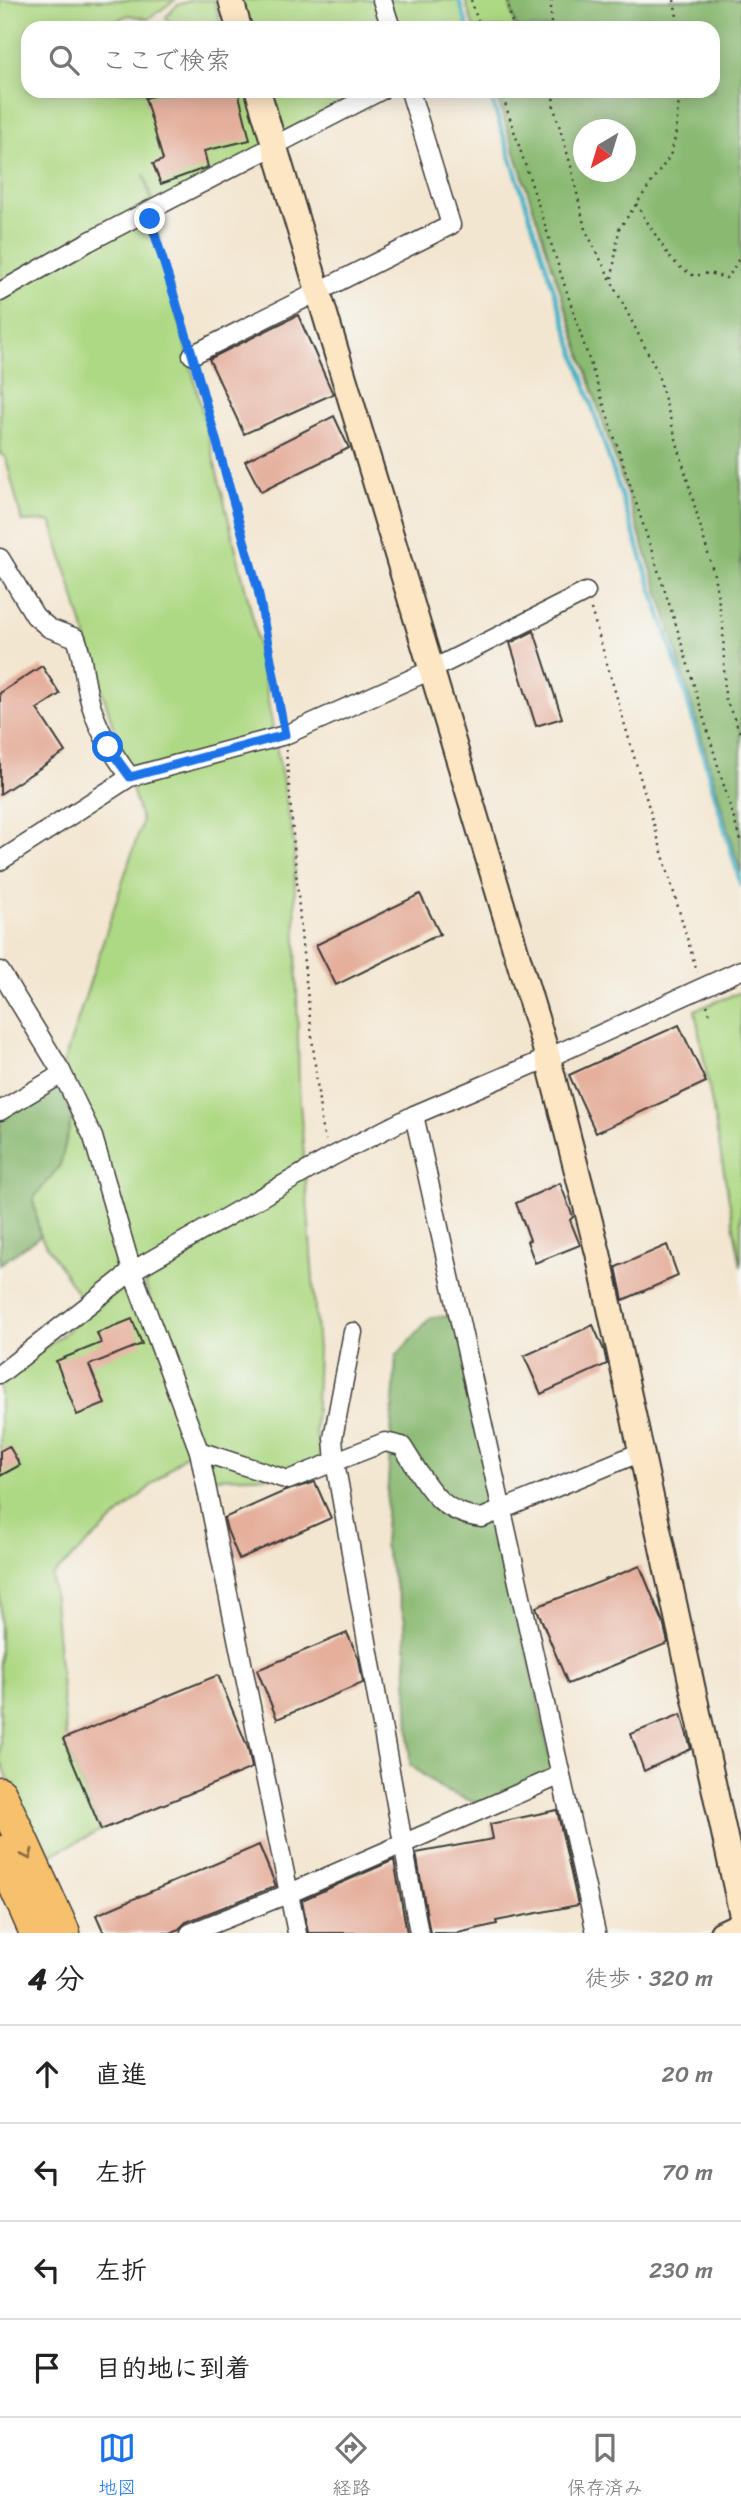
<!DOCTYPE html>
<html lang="ja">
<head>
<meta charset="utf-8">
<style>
	body { margin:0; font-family:Sriracha,"Klee One",sans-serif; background:#f2f2f2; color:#222 }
	.compass { position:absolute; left:573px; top:119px; width:63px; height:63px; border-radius:50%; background:#fff; box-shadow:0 4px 18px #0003; rotate:218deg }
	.stop { position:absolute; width:21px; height:21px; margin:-16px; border:5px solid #1a73e8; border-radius:50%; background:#fff }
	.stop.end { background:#1a73e8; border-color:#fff; box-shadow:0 2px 7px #0008 }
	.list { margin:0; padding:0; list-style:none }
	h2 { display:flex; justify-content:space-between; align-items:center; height:91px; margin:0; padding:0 28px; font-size:30px }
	h2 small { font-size:23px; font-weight:400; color:#767676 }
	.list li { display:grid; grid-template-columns:46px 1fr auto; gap:21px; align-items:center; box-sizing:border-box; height:98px; padding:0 28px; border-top:2px solid #e0e0e0 }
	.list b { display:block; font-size:26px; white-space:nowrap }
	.list em { font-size:23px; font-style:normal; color:#767676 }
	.icon { flex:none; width:38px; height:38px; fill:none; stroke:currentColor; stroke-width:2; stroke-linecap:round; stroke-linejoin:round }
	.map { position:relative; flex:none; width:741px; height:1933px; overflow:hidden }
	.search { position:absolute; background:#fff; box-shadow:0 4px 18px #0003; left:21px; right:21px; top:21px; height:77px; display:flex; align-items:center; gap:18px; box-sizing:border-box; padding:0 24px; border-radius:21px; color:#767676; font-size:26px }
	.sheet { height:483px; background:#fff }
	nav { display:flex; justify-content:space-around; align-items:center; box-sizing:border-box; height:98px; border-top:2px solid #e0e0e0; background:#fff; font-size:19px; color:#767676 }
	nav a { display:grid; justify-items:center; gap:4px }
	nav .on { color:#1a73e8 }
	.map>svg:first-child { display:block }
</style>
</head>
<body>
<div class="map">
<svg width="741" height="1933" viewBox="0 0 741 1933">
	<rect width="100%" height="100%" fill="#f6f6f2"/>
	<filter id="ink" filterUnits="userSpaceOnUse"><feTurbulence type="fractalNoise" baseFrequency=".0143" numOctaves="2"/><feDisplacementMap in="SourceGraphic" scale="14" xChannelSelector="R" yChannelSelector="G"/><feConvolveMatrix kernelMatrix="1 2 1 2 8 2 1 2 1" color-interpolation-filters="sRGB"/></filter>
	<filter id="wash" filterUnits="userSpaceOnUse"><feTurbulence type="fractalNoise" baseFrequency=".00686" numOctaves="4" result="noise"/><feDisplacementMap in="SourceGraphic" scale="28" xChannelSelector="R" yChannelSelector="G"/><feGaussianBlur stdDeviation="1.57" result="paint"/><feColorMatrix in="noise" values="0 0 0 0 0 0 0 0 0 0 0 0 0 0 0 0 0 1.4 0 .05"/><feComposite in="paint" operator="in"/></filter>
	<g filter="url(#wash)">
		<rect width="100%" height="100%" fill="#f3e6d0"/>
		<!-- green -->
		<g fill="#aed984" stroke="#657a50" stroke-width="2">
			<path d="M0 0H175L148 19 129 15 119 19 117 28H28V91H250L267 145 154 207 144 174 253 619 294 843 299 1088 318 1349 315 1433 326 1466 300 1476 205 1478 142 1274 82 1300 40 1236 33 1199 60 1165 61 1071 142 822 51 521 22 522 6 458 0 454Z"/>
			<path d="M191 0H214L221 23 211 28H171L166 17 177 5Z"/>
			<path d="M239 0H459L468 28H248Z"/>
			<path d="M465 0H509L516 28H474Z"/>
			<path d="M268 91H378L281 134Z"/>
			<path d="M741 992V1267L695 1010Z"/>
			<path d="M135 1278 183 1408 189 1451 52 1576 67 1747 101 1830 45 1858 0 1761V1383Z"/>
		</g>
		<!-- forest -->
		<g fill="#8ab972" stroke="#536a47" stroke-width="2" fill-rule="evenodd">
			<path d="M509 0H741V874L667 618 495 91H713V28H516ZM584 130H626V172H584Z"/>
			<path d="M55 1078 76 1101 60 1165 33 1199 40 1236 0 1264V1107Z"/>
			<path d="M459 1316 553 1774 487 1807 445 1791 410 1765 405 1620 384 1545 396 1356 431 1317Z"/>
		</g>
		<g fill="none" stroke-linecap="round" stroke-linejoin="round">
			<!-- stream -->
			<g stroke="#48b2c6" stroke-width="4.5">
				<path d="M459 0 468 28"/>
				<path d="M489 91 679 672 741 885"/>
			</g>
		</g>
		<g id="blocks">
			<!-- building -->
			<g fill="#e5af9c">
				<path d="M173 91H238L250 140 204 151 208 167 161 184 153 164 163 160 145 98Z"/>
				<path d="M298 315 333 394 244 434 209 359Z"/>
				<path d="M334 416 349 448 261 492 245 461Z"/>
				<path d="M534 631 562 718 536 726 510 643Z"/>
				<path d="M42 666 60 694 37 709 65 752 0 794V693Z"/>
				<path d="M420 894 440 934 336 985 316 945Z"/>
				<path d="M679 1025 706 1082 596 1133 569 1075Z"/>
				<path d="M560 1183 573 1217 570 1220 580 1245 535 1263 527 1241 530 1240 516 1203Z"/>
				<path d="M667 1245 678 1276 623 1300 616 1267Z"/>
				<path d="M132 1319 142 1344 89 1365 105 1404 77 1415 56 1361 101 1343 97 1333Z"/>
				<path d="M593 1325 604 1350 607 1364 541 1394 524 1356Z"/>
				<path d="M9 1446 20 1465 0 1476V1451Z"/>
				<path d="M315 1482 331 1518 239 1559 227 1530 224 1518 285 1491Z"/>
				<path d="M640 1566 663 1622 668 1643 568 1684 536 1607Z"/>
				<path d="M347 1633 359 1659 363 1683 277 1719 257 1670Z"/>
				<path d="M218 1675 248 1748 252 1768 101 1830 63 1739Z"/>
				<path d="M681 1714 691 1749 644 1771 631 1734Z"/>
				<path d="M557 1810 578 1905 496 1921 497 1924 458 1933H430L416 1853 493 1839 490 1824Z"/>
				<path d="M259 1845 276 1886 186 1922 179 1929 171 1933H104L96 1915Z"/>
				<path d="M394 1860 407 1933H308L302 1900Z"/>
			</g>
		</g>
	</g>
	<g filter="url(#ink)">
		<use href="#blocks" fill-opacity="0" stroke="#3c3a37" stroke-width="2"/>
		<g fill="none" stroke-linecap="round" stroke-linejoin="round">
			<defs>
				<g id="street">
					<path d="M382 0 391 28"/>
					<path d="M0 292 88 242 380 91"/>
					<path d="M192 355 451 225 410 91"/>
					<path d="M0 558 35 616 49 628 76 638C85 662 84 688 93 711 101 736 115 756 130 777"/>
					<path d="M0 861 130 777 285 735 431 670 586 592"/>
					<path d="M0 971 61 1071 93 1137 132 1271 199 1451 297 1933"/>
					<path d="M0 1111 55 1078 61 1071"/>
					<path d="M414 1115 596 1933"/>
					<path d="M353 1332 333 1438 335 1462 419 1933"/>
					<path d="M0 1374 132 1271 333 1156 414 1115 548 1058 741 970"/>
					<path d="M199 1451 288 1480 385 1442 402 1446C426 1482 435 1512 482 1518L641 1452"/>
					<path d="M190 1933 290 1893 561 1775"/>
				</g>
				<g id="secondary">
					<path d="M231 0 239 28"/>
					<path d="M258 91 548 1058 598 1253 741 1911"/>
					<path d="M722 1933 741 1924"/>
				</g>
				<g id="highway">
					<path d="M0 1793 64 1933"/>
					<path d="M0 1852 36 1933"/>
				</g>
			</defs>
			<!-- street casing -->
			<use href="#street" stroke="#3c3a37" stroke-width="21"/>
			<!-- secondary casing -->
			<use href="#secondary" stroke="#3c3a37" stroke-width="28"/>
			<!-- highway casing -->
			<use href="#highway" stroke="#3c3a37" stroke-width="35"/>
			<!-- path -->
			<g stroke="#3c3a37" stroke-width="2.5" stroke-dasharray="2 5" stroke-linecap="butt">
				<path d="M471 0 480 28"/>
				<path d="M507 0 513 28"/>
				<path d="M551 0V28"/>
				<path d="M674 0 679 28"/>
				<path d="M739 0 741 13"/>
				<path d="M501 91 677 628 741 843"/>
				<path d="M553 91 554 108 571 166 585 229 657 371 714 575 723 626 725 698 741 734"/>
				<path d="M636 204 670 258 680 267 694 276 709 273 726 278 729 276 741 255"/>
				<path d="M152 225 187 339"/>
				<path d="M612 278 619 229 670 156 675 138 680 91"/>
				<path d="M196 369 258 590 282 719"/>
				<path d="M591 609 697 972"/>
				<path d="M286 750 302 944 322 1129 326 1140"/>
				<path d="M707 1005 711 1017"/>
			</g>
			<!-- street -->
			<use href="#street" stroke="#fff" stroke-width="18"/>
			<!-- secondary -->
			<use href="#secondary" stroke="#fce6c4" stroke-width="24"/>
			<!-- highway -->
			<use href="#highway" stroke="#f7c06c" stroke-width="32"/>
		</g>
		<!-- one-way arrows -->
		<defs><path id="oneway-chevron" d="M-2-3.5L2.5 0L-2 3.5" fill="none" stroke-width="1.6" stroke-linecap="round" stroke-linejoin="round" transform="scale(1.75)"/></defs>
		<use stroke="#8a6e44" href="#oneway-chevron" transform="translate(28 1855) rotate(65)"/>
	</g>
	<g fill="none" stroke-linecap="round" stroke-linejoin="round" filter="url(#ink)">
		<!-- route -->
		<path stroke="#1a73e8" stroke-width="9" d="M108 747 130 777 285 735 258 590 191 350 150 219"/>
	</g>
</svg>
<svg class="compass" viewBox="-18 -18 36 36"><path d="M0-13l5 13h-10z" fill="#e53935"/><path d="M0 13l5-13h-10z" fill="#767676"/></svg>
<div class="stop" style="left:108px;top:747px"></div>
<div class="stop end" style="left:150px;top:219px"></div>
<div class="search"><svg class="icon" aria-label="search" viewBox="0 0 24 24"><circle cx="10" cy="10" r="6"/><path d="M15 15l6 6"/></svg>ここで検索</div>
</div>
<section class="sheet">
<h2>4 分<small>徒歩 · 320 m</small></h2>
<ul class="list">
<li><svg class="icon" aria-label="ahead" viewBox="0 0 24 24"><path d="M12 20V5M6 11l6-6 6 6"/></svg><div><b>直進</b></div><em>20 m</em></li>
<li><svg class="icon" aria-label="left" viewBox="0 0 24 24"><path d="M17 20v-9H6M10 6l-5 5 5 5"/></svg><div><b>左折</b></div><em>70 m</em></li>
<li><svg class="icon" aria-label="left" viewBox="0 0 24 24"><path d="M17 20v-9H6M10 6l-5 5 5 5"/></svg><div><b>左折</b></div><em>230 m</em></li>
<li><svg class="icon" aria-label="arrive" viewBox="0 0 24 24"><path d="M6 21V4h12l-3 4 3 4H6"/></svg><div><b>目的地に到着</b></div></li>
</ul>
</section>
<nav>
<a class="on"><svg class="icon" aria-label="map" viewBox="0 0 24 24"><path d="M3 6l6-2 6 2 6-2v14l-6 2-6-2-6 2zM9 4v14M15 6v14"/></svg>地図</a>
<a><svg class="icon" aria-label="directions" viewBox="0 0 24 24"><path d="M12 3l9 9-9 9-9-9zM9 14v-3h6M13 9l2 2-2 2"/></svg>経路</a>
<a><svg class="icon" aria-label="saved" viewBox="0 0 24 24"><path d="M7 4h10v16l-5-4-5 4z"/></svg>保存済み</a>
</nav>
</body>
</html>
